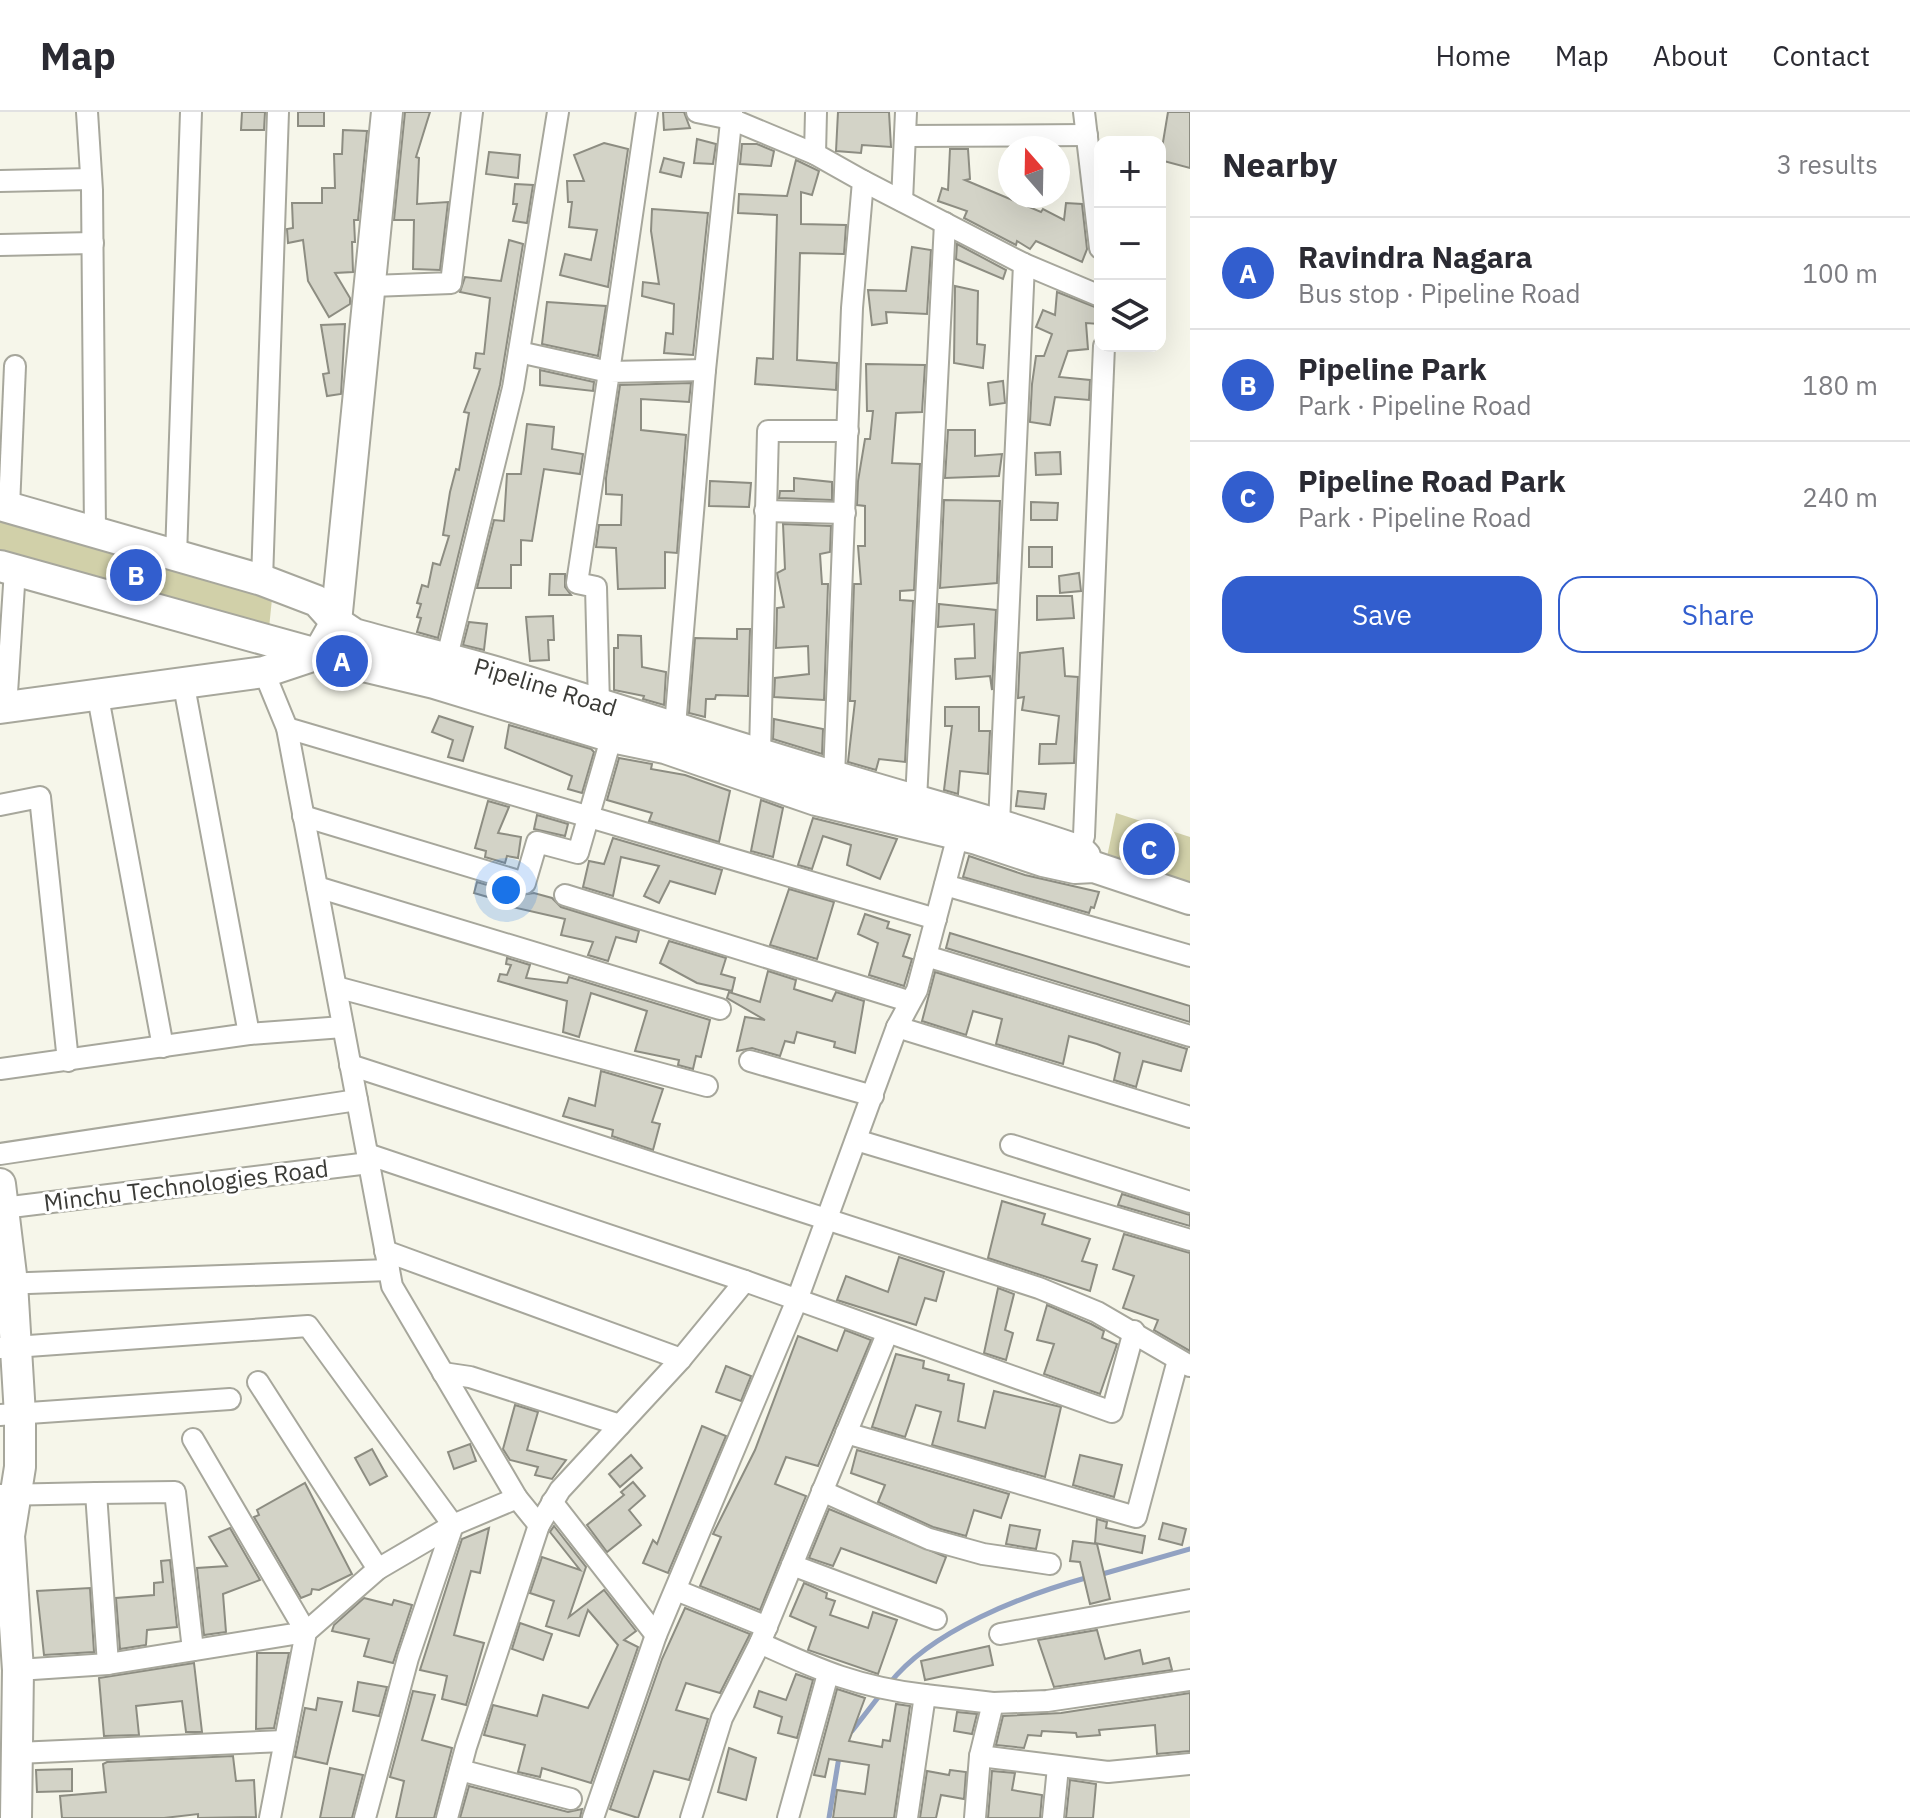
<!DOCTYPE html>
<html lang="en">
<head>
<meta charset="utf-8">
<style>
	body { margin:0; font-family:"IBM Plex Sans",sans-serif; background:#f7f7f7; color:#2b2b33 }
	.controls { position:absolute; right:24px; top:24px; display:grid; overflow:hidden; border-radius:16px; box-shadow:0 8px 32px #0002 }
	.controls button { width:72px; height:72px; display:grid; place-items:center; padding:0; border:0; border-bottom:2px solid #e1e1e2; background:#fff; color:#2b2b33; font:40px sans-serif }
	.compass { position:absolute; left:998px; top:24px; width:72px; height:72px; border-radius:50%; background:#fff; box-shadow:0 8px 32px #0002; rotate:340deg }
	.you { position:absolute; left:506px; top:778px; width:28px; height:28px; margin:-20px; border:6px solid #fff; border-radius:50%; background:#1a73e8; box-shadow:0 0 0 12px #1a73e833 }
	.badge { display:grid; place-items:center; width:52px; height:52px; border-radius:50%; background:#325ece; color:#fff; font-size:26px; font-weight:700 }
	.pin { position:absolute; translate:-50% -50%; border:4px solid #fff; box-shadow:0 2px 8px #0006 }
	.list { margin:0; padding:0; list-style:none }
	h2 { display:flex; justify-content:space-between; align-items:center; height:104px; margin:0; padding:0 32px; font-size:34px }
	h2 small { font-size:26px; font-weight:400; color:#7c7c81 }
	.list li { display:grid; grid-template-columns:52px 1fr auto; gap:24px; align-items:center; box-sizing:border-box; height:112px; padding:0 32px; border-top:2px solid #e1e1e2 }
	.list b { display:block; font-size:30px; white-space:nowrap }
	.list p { margin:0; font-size:26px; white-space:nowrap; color:#7c7c81 }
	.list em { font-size:26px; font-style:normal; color:#7c7c81 }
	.actions { display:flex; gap:16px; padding:24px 32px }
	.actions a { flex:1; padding:18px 0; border:2px solid #325ece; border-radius:24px; text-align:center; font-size:28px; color:#325ece }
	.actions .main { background:#325ece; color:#fff }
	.icon { flex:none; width:44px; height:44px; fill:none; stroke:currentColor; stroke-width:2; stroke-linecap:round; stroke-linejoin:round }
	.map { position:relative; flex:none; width:1190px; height:1706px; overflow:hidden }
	header { display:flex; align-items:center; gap:48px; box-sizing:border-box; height:112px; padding:0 40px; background:#fff; border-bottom:2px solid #e1e1e2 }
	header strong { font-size:38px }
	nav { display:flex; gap:44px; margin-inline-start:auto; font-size:28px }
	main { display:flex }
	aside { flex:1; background:#fff }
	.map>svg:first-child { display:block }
</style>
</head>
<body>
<header>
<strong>Map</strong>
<nav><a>Home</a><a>Map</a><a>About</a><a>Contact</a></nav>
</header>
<main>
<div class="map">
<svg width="1190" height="1706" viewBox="0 0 1190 1706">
	<rect width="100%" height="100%" fill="#f6f6ea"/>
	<!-- green -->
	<g fill="#d1d0a9">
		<path d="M0 399 273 477 268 526 0 449Z"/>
		<path d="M1116 701 1190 725V789L1106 750Z"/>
	</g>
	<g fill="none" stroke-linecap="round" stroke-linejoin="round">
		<!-- stream -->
		<g stroke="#92a2c2" stroke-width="5">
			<path d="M1099 1463 1190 1437"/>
			<path d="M889 1572C931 1518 1024 1483 1089 1465"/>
			<path d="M852 1619 880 1583"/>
			<path d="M829 1706 839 1645"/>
		</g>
	</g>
	<!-- building -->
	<g fill="#d3d3c7" stroke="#8d8d82" stroke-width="2">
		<path d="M242 0H265L264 18H241Z"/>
		<rect x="298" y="0" width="26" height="14"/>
		<path d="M405 0H430L416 45 419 46 417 92 448 90 440 158 413 157 414 108H394Z"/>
		<path d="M663 0H684L690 16 664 18Z"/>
		<path d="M838 0H889L891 35 862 33 861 41 836 39Z"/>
		<path d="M1168 0H1190V56L1160 48Z"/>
		<path d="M343 18 367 19 358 108H354L355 130H352L353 160 335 161 350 186V192L329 205 308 169 303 128 288 131 287 117 293 116 292 91H322V76H335L334 42H342Z"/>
		<path d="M697 27 716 32 713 52 694 51Z"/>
		<path d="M604 31 628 37 608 175 560 163 565 142 591 148 597 118 569 115 572 90H568L567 69H584L574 43Z"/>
		<path d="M742 32H757L774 39 771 54 740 52Z"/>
		<path d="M950 37H968L970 67 965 68 1041 100 1043 97 1064 108 1066 91 1082 92 1087 137 1082 150 1036 129 1030 137 1017 129 1016 133 964 106 967 99 938 89 942 76 948 78Z"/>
		<path d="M489 40 520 43 518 66 486 62Z"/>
		<path d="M664 46 684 51 681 65 660 60Z"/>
		<path d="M796 48 819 59 812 83 801 80V112L846 113 844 142 800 141 797 248 837 251 836 278 755 272 757 246 773 247 777 103 738 101 739 82 787 84Z"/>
		<path d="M515 72 533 73 527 111 513 109 517 92H513Z"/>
		<path d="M652 97 708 101 693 243 664 241 666 221 673 222 674 192 642 184 643 170 659 172 651 119Z"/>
		<path d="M509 128 523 132 500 273 438 526 417 520 421 506 417 505 421 492 417 491 422 473 428 475 433 451 440 453 449 424 443 423 450 380 456 357 459 358 469 301 464 300 480 257 474 256 476 241 484 242 490 186 460 180 465 165 501 169Z"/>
		<path d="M957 132 1006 158 1003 167 956 147Z"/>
		<path d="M912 135 931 138 927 202 886 200 887 211 872 213 868 178 906 179Z"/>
		<path d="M955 174 978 179 977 232 985 233 983 256 954 251Z"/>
		<path d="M1057 180 1100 197 1099 212 1086 211 1088 237 1068 239 1059 265 1090 268 1089 288 1055 285 1050 313 1030 310 1032 272 1036 244H1044L1052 222 1036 215 1043 198 1055 203Z"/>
		<path d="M547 190 606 194 598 244 542 232Z"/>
		<path d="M345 212 341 282 327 284 323 262 329 261 321 213Z"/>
		<path d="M866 252 925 253 922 300 896 301 892 351 920 352 914 478 900 479V488L913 489 905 650 879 647 876 658 848 650 855 589H850L854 472H861L858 434H865V394L857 393 858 369 865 327H870L873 299H867Z"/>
		<path d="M540 258 594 270 593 279 540 273Z"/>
		<path d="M1003 269 1005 291 990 293 988 271Z"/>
		<path d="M691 271 689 290 641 287V318L686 323 677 441 665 440V476L618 477 616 436 596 435 599 413H621L622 383 606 382V366L620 273Z"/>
		<path d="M527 312 554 315 552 337 583 342 580 362 544 357 532 429 521 428V453H511V476H477L494 408 504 409 507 362H521Z"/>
		<path d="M948 318H975V344L1002 342 999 364 945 366Z"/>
		<path d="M1060 340 1061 362 1036 363 1035 341Z"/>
		<path d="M794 366 832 370V388L779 386 780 379H794Z"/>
		<path d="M710 369 751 371 749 395 709 394Z"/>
		<path d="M944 388 1000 389 997 471 940 476Z"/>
		<path d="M1031 390 1058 391 1057 408H1031Z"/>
		<path d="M783 412 831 414 830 440 820 442 822 472H828L824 588 774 585 775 566 809 562 808 534 776 536 777 496 784 495 777 461 785 457Z"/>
		<rect x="1029" y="435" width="23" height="20"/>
		<path d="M1079 461 1081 479 1060 481 1059 464Z"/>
		<path d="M550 462H565V475L571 483H549Z"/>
		<path d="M1037 484H1072L1074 506 1037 508Z"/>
		<path d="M939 492 996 498 992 578 990 564 956 567 955 547 975 546 974 512 938 515Z"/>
		<path d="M553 504 554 528H548L549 548 530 549 526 505Z"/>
		<path d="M469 510 487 512 484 538 463 533Z"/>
		<path d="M737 517H750L748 584 716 583 715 587H706L705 605 689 601 695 526 737 527Z"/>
		<path d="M618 523 641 524 642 555 666 560 664 593 643 587 644 584 614 578V536H618Z"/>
		<path d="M1063 536 1065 564 1078 565 1074 651 1039 652 1040 632H1056L1059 604 1022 598 1024 585 1018 586 1020 541Z"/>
		<path d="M945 595H979V619H990L988 662 960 659 958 682 944 678 952 614H945Z"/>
		<path d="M439 604 473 615 463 649 448 645 453 628 432 620Z"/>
		<path d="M774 607 823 617 822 642 773 627Z"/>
		<path d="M509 613 591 637 594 640 582 681 568 677 572 664 505 636Z"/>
		<path d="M619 646 652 652 651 657 685 663 730 679 719 730 649 709 652 701 607 688Z"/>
		<path d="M1018 679 1046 682 1044 697 1016 694Z"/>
		<path d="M761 688 783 696 773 745 751 739Z"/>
		<path d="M488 689 509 695 498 721 521 725 518 746 507 744 505 751 485 745 486 739 475 736Z"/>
		<path d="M537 703 568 712 565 724 534 717Z"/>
		<path d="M813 706 897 727 880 767 847 753 851 733 823 724 812 757 798 753Z"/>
		<path d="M613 726 722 758 715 782 670 769 659 791 644 784 659 754 621 745 613 784 583 775 589 749 604 752Z"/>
		<path d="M969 744 1025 763 1099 780 1094 796 1091 795 1089 801 963 765Z"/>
		<path d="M477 770 521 783 534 781 552 786 561 795 639 819 636 830 616 825 608 849 588 843 593 830 561 823 565 807 504 793 505 790 474 781Z"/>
		<path d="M789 777 834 790 817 847 770 833Z"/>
		<path d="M865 802 889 810 887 816 910 823 903 844 912 847 904 874 869 863 878 831 858 822Z"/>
		<path d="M950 821 1190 894V910L946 836Z"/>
		<path d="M669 829 726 846 721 862 735 866 732 879 697 871 660 851Z"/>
		<path d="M507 846 530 853 526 866 567 871 569 865 710 908 701 945 696 944 693 957 678 953 679 948 635 939 647 899 591 881 579 925 563 920 567 889 498 869 500 862 507 863 511 853 506 852Z"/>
		<path d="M768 859 796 868 794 877 832 889 836 880 864 889 855 941 834 935 835 930 797 920 794 931 785 929 780 944 752 936 737 939 745 905 765 908 727 886 729 880 760 890Z"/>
		<path d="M935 860 1187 937 1181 959 1143 949 1136 975 1114 968 1120 941 1097 932 1069 924 1063 952 996 932 1002 907 973 899 966 923 922 909Z"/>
		<path d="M601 959 663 977 652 1010 660 1012 653 1038 612 1024 613 1018 563 1004 569 986 595 994Z"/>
		<path d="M1122 1082 1190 1103V1114L1118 1093Z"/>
		<path d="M1002 1089 1045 1102 1042 1112 1090 1127 1082 1149 1097 1153 1090 1179 988 1146Z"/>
		<path d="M1124 1122 1190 1141V1239L1154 1218 1158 1208 1123 1196 1134 1164 1113 1157Z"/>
		<path d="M899 1145 944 1160 936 1189 925 1186 916 1213 837 1188 846 1164 888 1180Z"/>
		<path d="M998 1176 1014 1182 1005 1218 1013 1221 1006 1248 984 1241Z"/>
		<path d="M1047 1193 1091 1212 1104 1219 1102 1226 1117 1232 1100 1282 1044 1262 1054 1232 1037 1228Z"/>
		<path d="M845 1218 871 1228 818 1354 786 1345 775 1372 806 1384 760 1498 700 1474 721 1425 713 1422 755 1338 798 1224 837 1239Z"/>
		<path d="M896 1242 924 1249 923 1256 949 1263 948 1268 964 1272 958 1309 985 1316 994 1279 1061 1295 1045 1365 932 1333 941 1300 916 1293 905 1325 872 1315Z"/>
		<path d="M726 1254 751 1264 741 1289 716 1280Z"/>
		<path d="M515 1293 538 1300 527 1338 566 1348 552 1367 535 1363 538 1355 510 1348 503 1337Z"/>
		<path d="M702 1314 726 1324 668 1461 643 1451 653 1428 657 1432Z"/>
		<path d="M470 1332 476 1349 454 1357 448 1340Z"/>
		<path d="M372 1337 387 1364 370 1373 355 1346Z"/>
		<path d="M857 1338 1009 1382 1001 1406 974 1398 966 1424 933 1415 878 1390 885 1373 851 1361Z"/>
		<path d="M631 1343 642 1356 620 1375 609 1362Z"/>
		<path d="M1080 1343 1122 1353 1114 1385 1073 1373Z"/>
		<path d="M633 1370 645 1384 629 1398 641 1413 607 1440 587 1413 624 1383 621 1380Z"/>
		<path d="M305 1371 352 1462 319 1478 312 1477 311 1482 301 1486 254 1405 259 1403 257 1398Z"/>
		<path d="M829 1397 946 1445 936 1471 841 1436 833 1454 809 1446Z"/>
		<path d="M1097 1407 1107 1410 1106 1416 1145 1424 1142 1441 1095 1431Z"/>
		<path d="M1163 1411 1186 1417 1182 1433 1159 1427Z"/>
		<path d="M1010 1413 1040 1418 1036 1437 1006 1432Z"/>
		<path d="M554 1414 586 1455 569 1505 604 1478 636 1519 624 1528 638 1535 591 1671 542 1656 540 1665 518 1660 525 1633 484 1623 493 1593 537 1604 543 1583 588 1596 618 1533 588 1498 579 1524 546 1514 554 1489 530 1481 542 1445 580 1458 550 1420Z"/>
		<path d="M230 1416 260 1468 223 1482 226 1520 204 1523 197 1456 227 1454 209 1425Z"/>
		<path d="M489 1416 480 1461 471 1459 454 1523 484 1531 466 1593 442 1587 447 1564 420 1558 462 1427Z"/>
		<path d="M1073 1429 1097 1432 1110 1487 1090 1492 1080 1450 1070 1449Z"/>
		<path d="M170 1448 177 1515 147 1518 146 1533 120 1537 116 1486 154 1483V1471L163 1470 161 1449Z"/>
		<path d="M804 1471 827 1481 826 1486 835 1489 830 1503 868 1516 873 1500 897 1508 878 1562 808 1538 816 1515 790 1504Z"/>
		<path d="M90 1476 94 1540 44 1543 37 1479Z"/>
		<path d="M364 1486 392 1493 394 1488 412 1493 393 1551 364 1544 369 1527 332 1519 334 1513Z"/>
		<path d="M685 1496 750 1522 720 1581 686 1571 676 1598 708 1607 689 1668 654 1659 638 1706 610 1697 662 1547Z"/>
		<path d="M520 1511 552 1522 543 1548 512 1537Z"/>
		<path d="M1097 1518 1105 1547 1140 1538 1143 1552 1169 1546 1172 1558 1054 1575 1038 1528Z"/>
		<path d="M989 1534 993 1553 925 1568 921 1549Z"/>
		<path d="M257 1541H289L274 1616 256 1617Z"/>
		<path d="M194 1551 202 1620H186L182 1589 136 1594 139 1623 104 1624 99 1566Z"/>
		<path d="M796 1562 813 1568 797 1626 778 1621 782 1605 754 1595 759 1579 786 1588Z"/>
		<path d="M358 1570 387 1575 379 1604 353 1599Z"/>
		<path d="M837 1577 865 1586 849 1629 882 1635 883 1628 890 1629 896 1592 910 1594 894 1706H833L837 1678 865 1682 869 1653 829 1647 825 1665 814 1663Z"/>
		<path d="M413 1579 435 1583 422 1628 452 1636 434 1706H396L404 1669 390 1665Z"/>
		<path d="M1190 1581V1639L1157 1642 1155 1613 1099 1618 1100 1623 1077 1625 1076 1621 1042 1619 1041 1624 1028 1623 1024 1636 996 1633 1003 1604 1061 1601Z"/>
		<path d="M318 1586 342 1590 327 1652 295 1645 305 1596 316 1598Z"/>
		<path d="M957 1600 977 1602 972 1622 954 1619Z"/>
		<path d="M729 1636 756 1646 746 1688 718 1680Z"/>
		<path d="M233 1644 236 1669 254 1668 256 1705 198 1706V1702L164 1706H62L60 1684 106 1680 103 1652 107 1650Z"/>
		<path d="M330 1656 363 1663 352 1706H320Z"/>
		<path d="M72 1657V1679L37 1680 36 1658Z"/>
		<path d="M950 1658 966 1660 964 1687 941 1683 936 1706H920L927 1659 949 1663Z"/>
		<path d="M992 1659 1015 1661 1012 1678 1042 1683 1040 1706H988Z"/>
		<path d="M1070 1668 1096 1672 1093 1706H1066Z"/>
		<path d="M469 1674 568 1700 582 1697 580 1706H460Z"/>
	</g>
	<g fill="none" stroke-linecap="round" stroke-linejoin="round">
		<defs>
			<g id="street">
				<path d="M87 0 92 78 95 420"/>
				<path d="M697 0 731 7 815 42"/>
				<path d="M816 0 815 42 863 69 852 196 834 665"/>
				<path d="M1084 0 1100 136"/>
				<path d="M905 24 1087 23"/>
				<path d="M0 69 91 67"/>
				<path d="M863 69 1024 152 1100 184"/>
				<path d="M902 89 906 0"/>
				<path d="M0 133 93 131"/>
				<path d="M372 174 451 171 472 0"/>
				<path d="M519 240 609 260 647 0"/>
				<path d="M9 395 15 254"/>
				<path d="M765 399 845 401"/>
				<path d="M176 444 191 0"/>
				<path d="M262 468 278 0"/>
				<path d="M446 549 513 276 558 0"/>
				<path d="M264 560 287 616 392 1174 517 1386 539 1413 560 1378 681 1247 745 1169 1112 1300 1134 1219"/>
				<path d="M184 574 249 922"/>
				<path d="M98 585 163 935"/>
				<path d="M599 593 596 475 577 471 609 260 705 258"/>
				<path d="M6 596 15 458"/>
				<path d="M675 614 705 258 732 0"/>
				<path d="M287 616 936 807"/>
				<path d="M760 640 768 319H848"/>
				<path d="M916 688 945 111"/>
				<path d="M0 693 40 685 68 949"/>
				<path d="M303 704 525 771 537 730 578 741 615 613"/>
				<path d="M999 712 1024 152"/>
				<path d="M1076 748 1084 724 1104 234"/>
				<path d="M945 773 1190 844"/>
				<path d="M317 775 720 897"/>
				<path d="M565 783 908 889"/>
				<path d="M926 844 1190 924"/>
				<path d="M336 875 707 974"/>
				<path d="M897 915 1190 1005"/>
				<path d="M750 949 873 984"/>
				<path d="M350 953 1039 1176 1097 1200 1190 1254"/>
				<path d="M0 957 249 922 343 915"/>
				<path d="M856 1028 1190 1128"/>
				<path d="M1011 1033 1190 1090"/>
				<path d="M0 1042 357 988"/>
				<path d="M367 1042 745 1169"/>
				<path d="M3 1096 369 1051"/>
				<path d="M385 1139 681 1247"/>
				<path d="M1 1172 389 1158"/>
				<path d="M0 1236 308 1214 453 1413 517 1386"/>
				<path d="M443 1261 470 1265 620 1313"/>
				<path d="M258 1270 378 1457"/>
				<path d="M0 1303 230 1287"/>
				<path d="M846 1321 1136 1405 1178 1248"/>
				<path d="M822 1379 929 1427 983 1442 1050 1452"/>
				<path d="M96 1381 175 1380 193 1538"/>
				<path d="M0 1383 96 1381 108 1552"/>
				<path d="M552 1390 656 1523"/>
				<path d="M792 1453 936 1507"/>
				<path d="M676 1478 767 1515"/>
				<path d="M1000 1522 1190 1488"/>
				<path d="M760 1531C821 1559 858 1575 925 1583"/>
				<path d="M18 1558 108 1552 306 1520 193 1327"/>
				<path d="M17 1641 284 1629"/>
				<path d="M980 1644 1108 1660 1190 1652"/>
				<path d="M460 1658 571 1687"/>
				<path d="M270 1706 306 1520 378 1457 453 1413"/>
				<path d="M365 1706 408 1546 453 1413"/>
				<path d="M447 1706 466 1635 539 1413"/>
				<path d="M593 1706 656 1523 797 1188 897 915 917 878 958 723"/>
				<path d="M691 1706 722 1606 760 1531 887 1222"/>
				<path d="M788 1706 828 1562"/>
				<path d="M907 1706 925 1583 993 1591 1047 1589 1190 1568"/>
				<path d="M975 1706 980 1644 993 1591"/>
				<path d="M1053 1706 1058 1655"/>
			</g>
			<g id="secondary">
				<path id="s1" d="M0 393 262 468 317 489 336 510 354 522C406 537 460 549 512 565 620 598 728 633 836 665 918 690 1000 711 1080 739L1085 744"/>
				<path d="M0 454 342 549 434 571 612 625 665 636 816 688 977 727 1043 749 1075 756 1094 755 1190 787"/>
				<path d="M0 596 264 560 318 542 336 510 387 0"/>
				<path d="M0 1072 12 1171 20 1303V1355L9 1424 18 1558 16 1706"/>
			</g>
		</defs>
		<!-- street casing -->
		<use href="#street" stroke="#a7a79c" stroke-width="24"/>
		<!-- secondary casing -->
		<use href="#secondary" stroke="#a7a79c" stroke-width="34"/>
		<!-- street -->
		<use href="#street" stroke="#fff" stroke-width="20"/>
		<!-- secondary -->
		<use href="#secondary" stroke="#fff" stroke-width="30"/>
	</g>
	<g text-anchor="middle" stroke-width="6" stroke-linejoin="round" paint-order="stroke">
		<!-- street labels -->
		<g font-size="24" fill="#3b3b37" stroke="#fff">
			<text dy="8" stroke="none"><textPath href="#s1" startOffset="580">Pipeline Road</textPath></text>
			<text transform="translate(186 1074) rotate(-7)" y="8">Minchu Technologies Road</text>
		</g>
	</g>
</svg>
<div class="controls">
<button>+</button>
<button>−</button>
<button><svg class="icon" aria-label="layers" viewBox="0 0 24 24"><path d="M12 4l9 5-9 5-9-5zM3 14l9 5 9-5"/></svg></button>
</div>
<svg class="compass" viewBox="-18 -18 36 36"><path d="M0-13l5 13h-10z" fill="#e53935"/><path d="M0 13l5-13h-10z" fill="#7c7c81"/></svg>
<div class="you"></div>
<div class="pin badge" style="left:342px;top:549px">A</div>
<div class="pin badge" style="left:136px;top:463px">B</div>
<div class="pin badge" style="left:1149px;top:737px">C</div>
</div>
<aside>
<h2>Nearby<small>3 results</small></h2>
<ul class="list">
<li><span class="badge">A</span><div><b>Ravindra Nagara</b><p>Bus stop · Pipeline Road</p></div><em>100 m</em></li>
<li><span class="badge">B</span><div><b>Pipeline Park</b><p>Park · Pipeline Road</p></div><em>180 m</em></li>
<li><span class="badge">C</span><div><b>Pipeline Road Park</b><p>Park · Pipeline Road</p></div><em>240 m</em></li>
</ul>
<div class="actions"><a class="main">Save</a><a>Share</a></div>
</aside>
</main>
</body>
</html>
